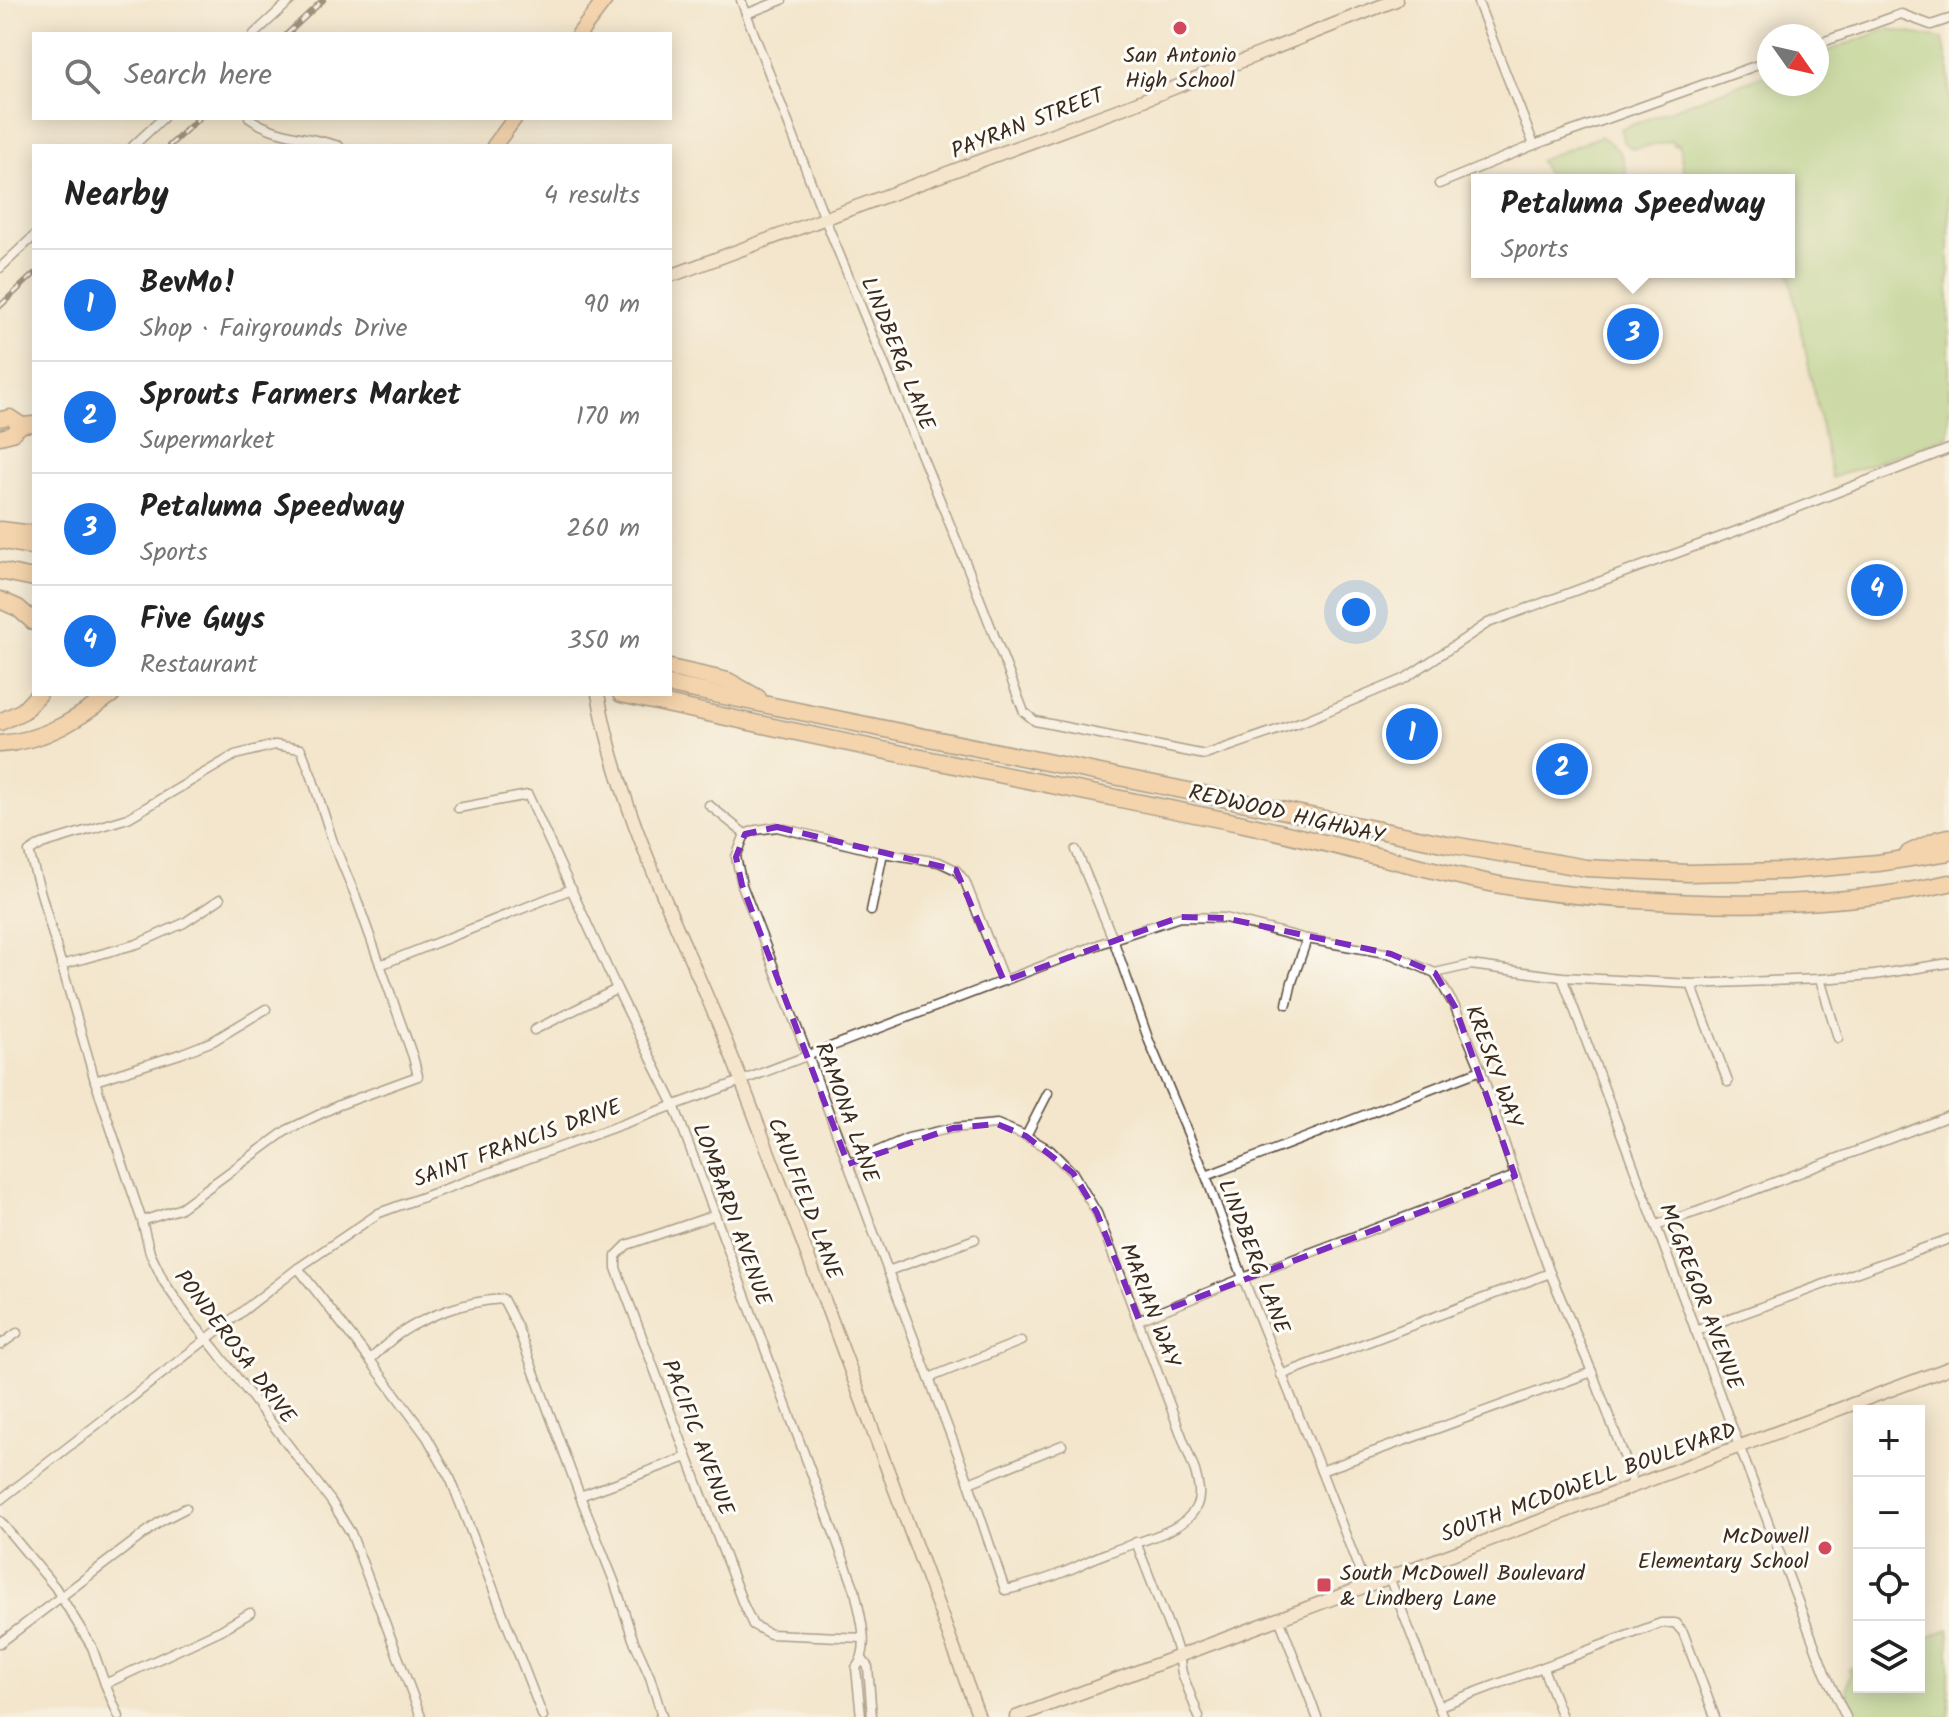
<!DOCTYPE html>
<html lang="en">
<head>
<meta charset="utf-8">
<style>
	body { margin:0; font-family:Kalam,sans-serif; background:#f2f2f2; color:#222 }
	.controls { position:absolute; right:24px; bottom:24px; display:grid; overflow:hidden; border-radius:0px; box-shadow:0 4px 20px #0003 }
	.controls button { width:72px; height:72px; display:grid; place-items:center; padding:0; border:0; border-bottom:2px solid #e0e0e0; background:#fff; color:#222; font:40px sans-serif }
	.compass { position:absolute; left:1757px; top:24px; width:72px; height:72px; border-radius:50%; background:#fff; box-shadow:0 4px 20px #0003; rotate:124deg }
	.you { position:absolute; left:1356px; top:612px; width:28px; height:28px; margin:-20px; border:6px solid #fff; border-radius:50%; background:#1a73e8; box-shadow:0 0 0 12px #1a73e833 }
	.badge { display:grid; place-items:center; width:52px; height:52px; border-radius:50%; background:#1a73e8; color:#fff; font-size:26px; font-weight:700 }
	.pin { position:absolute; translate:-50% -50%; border:4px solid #fff; box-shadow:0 2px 8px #0006 }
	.popup { position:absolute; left:1471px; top:174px; width:324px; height:104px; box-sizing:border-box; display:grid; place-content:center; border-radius:0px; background:#fff; filter:drop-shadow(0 2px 6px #0005); font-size:26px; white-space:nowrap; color:#767676 }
	.popup b { font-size:30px; color:#222 }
	.popup::after { content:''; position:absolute; left:50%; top:100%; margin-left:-16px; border:16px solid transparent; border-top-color:#fff }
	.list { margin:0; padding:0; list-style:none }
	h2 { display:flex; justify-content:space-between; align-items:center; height:104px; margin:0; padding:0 32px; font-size:34px }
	h2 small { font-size:26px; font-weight:400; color:#767676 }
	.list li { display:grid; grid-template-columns:52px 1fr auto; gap:24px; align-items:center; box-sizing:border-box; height:112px; padding:0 32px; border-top:2px solid #e0e0e0 }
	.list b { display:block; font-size:30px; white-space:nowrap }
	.list p { margin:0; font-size:26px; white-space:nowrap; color:#767676 }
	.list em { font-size:26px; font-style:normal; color:#767676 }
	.icon { flex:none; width:44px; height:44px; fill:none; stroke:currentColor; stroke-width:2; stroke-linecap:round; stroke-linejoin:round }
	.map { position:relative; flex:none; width:1949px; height:1717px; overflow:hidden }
	.search { position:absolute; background:#fff; box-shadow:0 4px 20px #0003; left:32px; top:32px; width:640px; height:88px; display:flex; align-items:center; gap:20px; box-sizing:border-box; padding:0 28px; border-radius:0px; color:#767676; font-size:30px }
	.panel { position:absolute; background:#fff; box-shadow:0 4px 20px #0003; left:32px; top:144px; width:640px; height:552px; border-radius:0px }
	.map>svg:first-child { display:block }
</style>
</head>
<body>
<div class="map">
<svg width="1949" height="1717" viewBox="0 0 1949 1717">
	<rect width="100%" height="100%" fill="#fdfcf7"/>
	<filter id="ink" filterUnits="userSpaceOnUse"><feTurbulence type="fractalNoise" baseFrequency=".0125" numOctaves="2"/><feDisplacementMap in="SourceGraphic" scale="16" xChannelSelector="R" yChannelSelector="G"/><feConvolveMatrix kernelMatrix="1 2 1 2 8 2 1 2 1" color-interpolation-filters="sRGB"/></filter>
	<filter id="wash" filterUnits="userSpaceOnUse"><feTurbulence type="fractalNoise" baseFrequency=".006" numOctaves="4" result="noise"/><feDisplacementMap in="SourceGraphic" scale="32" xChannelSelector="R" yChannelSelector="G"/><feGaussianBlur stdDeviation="1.8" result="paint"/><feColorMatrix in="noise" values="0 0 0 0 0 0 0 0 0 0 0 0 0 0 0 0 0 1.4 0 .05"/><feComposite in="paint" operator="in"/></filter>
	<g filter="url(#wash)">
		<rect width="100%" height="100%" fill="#f3e6cc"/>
		<!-- green -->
		<g fill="#a0cd7a" stroke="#6e7c4c" stroke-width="2">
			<path d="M1888 29 1943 39 1949 68V436L1832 478 1789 272V180H1685L1679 144 1674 145 1672 141 1633 149 1623 142 1621 129 1769 73V84H1817V55Z"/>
			<path d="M1601 136C1622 152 1624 154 1627 180H1551L1539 160Z"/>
			<path d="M1949 1629V1717H1858L1846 1691 1850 1673 1849 1669 1859 1665V1687H1919V1641Z"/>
		</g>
	</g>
	<g filter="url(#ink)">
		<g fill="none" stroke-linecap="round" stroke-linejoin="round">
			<defs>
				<g id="minor">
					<path d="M741 0 825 219 969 571 1024 712 1035 721 1205 755 1306 720 1404 679 1488 623 1750 526 1949 449"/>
					<path d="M1477 0 1534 145"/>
					<path d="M746 14 782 0"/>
					<path d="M254 34 291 0"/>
					<path d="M1817 44 1901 14 1931 25 1949 19"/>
					<path d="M249 118C276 137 309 136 339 146"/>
					<path d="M133 146 163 118"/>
					<path d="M1439 184 1534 145 1769 61"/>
					<path d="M0 268 34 236"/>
					<path d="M709 805 745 834"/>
					<path d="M458 808 528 795 617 989 674 1105 855 1590C859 1613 872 1648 856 1668L861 1717"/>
					<path d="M1076 850 1113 939 1149 1041 1206 1176 1243 1278 1321 1471 1365 1585"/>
					<path d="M871 911 883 853"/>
					<path d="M61 965 137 944 184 923 220 899"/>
					<path d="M380 965 572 889"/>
					<path d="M1435 973 1470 965 1562 977 1691 984 1820 979 1874 975 1949 963"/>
					<path d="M1562 977 1825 1673 1846 1717"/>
					<path d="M1820 979 1838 1038"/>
					<path d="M1691 984 1728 1082"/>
					<path d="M1287 1004 1292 982 1307 939"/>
					<path d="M534 1030 617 989"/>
					<path d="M95 1081 180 1054 213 1041 266 1009"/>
					<path d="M1026 1136 1048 1093"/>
					<path d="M848 1164 908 1138 953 1128 997 1124 1026 1136 1050 1150 1073 1173 1097 1213 1195 1471C1198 1483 1202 1495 1196 1507 1184 1533 1134 1542 1110 1552 1094 1557 1080 1566 1064 1572 1045 1580 1025 1586 1005 1590L969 1483 888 1271 808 1056 742 885 736 857 745 834 756 830 777 827 883 853 939 862 956 870 965 881 1004 981"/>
					<path d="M1206 1176 1481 1070"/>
					<path d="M715 1215 627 1245 616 1256V1268L743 1604 753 1625 770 1634 863 1638"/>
					<path d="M142 1221 179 1209 287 1130 339 1105 418 1076 413 1057 356 897 333 842 312 777 301 749 275 745 235 755 128 818 42 844 29 852 95 1081 142 1221 150 1253 164 1282 189 1318 215 1349 331 1501 351 1533 421 1717"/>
					<path d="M1656 1225 1699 1211 1949 1116"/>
					<path d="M298 1268 370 1360 427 1437 451 1480 543 1717"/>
					<path d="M888 1271 975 1239"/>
					<path d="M1139 1320 1243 1278 1515 1176"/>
					<path d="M1695 1331 1949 1239"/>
					<path d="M0 1345 17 1333"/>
					<path d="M370 1360C379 1351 389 1341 399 1334 429 1314 467 1301 503 1299L517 1326 580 1496 614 1581 633 1639 650 1677 662 1716 660 1717"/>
					<path d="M1281 1375 1550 1273"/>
					<path d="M929 1378 1021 1341"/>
					<path d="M1321 1471 1592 1372"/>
					<path d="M969 1483 1062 1445"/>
					<path d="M580 1496 687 1457"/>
					<path d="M0 1500 298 1268 379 1213 741 1081 1113 939 1180 917 1225 918 1307 939 1391 954 1435 973 1455 1007 1481 1070 1515 1176 1550 1273 1592 1372 1629 1469 1633 1485"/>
					<path d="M0 1521 55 1587 92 1647 105 1684 119 1717"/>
					<path d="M1136 1542 1174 1640 1179 1656 1182 1673 1199 1717"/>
					<path d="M1389 1577 1443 1717"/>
					<path d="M1279 1618 1317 1717"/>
					<path d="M0 1643 161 1521 186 1508"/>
					<path d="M863 1660 868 1667 872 1717"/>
					<path d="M1543 1668 1562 1717"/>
					<path d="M105 1684 221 1630 250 1613"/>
					<path d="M1439 1706 1661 1623H1675L1683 1632 1715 1717"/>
				</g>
				<g id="secondary">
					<path d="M670 276 1128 106 1396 0"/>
					<path d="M598 694C622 826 688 943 736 1067 819 1283 899 1500 979 1717"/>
					<path d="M1016 1717 1949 1368"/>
				</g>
				<g id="primary">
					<path d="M579 34 605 0"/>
					<path d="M494 146 515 118"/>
					<path d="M0 419 10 417 22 425 34 424"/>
					<path d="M0 437 12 434 22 425"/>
				</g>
				<g id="motorway">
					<path d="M0 530 34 534"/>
					<path d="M0 540 34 547"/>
					<path d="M0 571 34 578"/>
					<path d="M0 600 18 608 34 622"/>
					<path d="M670 668 728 681 758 698"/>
					<path d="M670 685 1447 844 1586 868 1688 873 1785 871 1878 863 1949 852"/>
					<path d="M621 694C827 740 1033 781 1239 823 1323 841 1406 865 1490 883 1539 893 1589 897 1638 900 1741 907 1848 906 1949 883"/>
					<path d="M0 722 23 711 39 694"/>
					<path d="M0 744C45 741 77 719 112 694"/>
					<path d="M1909 853 1939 839 1949 837"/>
				</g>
			</defs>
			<!-- minor casing -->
			<use href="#minor" stroke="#574638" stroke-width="11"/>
			<!-- secondary casing -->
			<use href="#secondary" stroke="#574638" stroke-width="15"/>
			<!-- primary casing -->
			<use href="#primary" stroke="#574638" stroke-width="17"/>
			<!-- motorway casing -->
			<use href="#motorway" stroke="#574638" stroke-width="19"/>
			<!-- minor -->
			<use href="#minor" stroke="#fff" stroke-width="8"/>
			<!-- secondary -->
			<use href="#secondary" stroke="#fbe5cf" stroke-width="12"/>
			<!-- primary -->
			<use href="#primary" stroke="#f5be86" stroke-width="14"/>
			<!-- motorway -->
			<use href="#motorway" stroke="#f5be86" stroke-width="16"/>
			<defs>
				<g id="rail">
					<path d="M287 34 323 0"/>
					<path d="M169 146 199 118"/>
					<path d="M0 306 34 274"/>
				</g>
			</defs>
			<!-- rail casing -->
			<use href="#rail" stroke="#3b2a1e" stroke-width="6"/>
			<!-- rail -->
			<use href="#rail" stroke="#fdfcf7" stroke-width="3" stroke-dasharray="9" stroke-linecap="butt"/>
		</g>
	</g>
	<!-- marked area -->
	<path d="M0 0H1949V1717H0ZM777 827 956 870 1004 981 1180 917 1225 918 1391 954 1435 973 1455 1007 1515 1176 1139 1320 1097 1213 1073 1173 1026 1136 997 1124 953 1128 848 1164 742 885 736 857 745 834Z" fill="#f3e6cc" fill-opacity=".55" fill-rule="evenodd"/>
	<path fill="none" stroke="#7b2cbf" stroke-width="6" stroke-dasharray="16 10" stroke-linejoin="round" d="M777 827 956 870 1004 981 1180 917 1225 918 1391 954 1435 973 1455 1007 1515 1176 1139 1320 1097 1213 1073 1173 1026 1136 997 1124 953 1128 848 1164 742 885 736 857 745 834Z"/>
	<!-- markers -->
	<g fill="#d1495b" stroke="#fdfcf7" stroke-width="3">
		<circle cx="1180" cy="28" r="8"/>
		<circle cx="1825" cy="1548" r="8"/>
		<rect x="1316" y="1577" width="16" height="16" rx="4"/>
	</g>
	<g text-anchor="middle" stroke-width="6" stroke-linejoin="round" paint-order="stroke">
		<!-- poi labels -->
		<g font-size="22" fill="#3b2a1e" stroke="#fdfcf7">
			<text x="1180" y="62">San Antonio<tspan x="1180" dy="25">High School</tspan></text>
			<text x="1809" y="1543" text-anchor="end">McDowell<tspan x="1809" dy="25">Elementary School</tspan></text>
			<text x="1340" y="1580" text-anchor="start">South McDowell Boulevard<tspan x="1340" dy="25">&amp; Lindberg Lane</tspan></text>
		</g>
		<!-- street labels -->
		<g font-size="22" fill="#3b2a1e" stroke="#fdfcf7">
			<text transform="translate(1027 122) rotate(-21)" y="8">PAYRAN STREET</text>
			<text transform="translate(899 353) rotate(68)" y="8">LINDBERG LANE</text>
			<text transform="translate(1287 813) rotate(13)" y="8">REDWOOD HIGHWAY</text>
			<text transform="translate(1495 1066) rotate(70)" y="8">KRESKY WAY</text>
			<text transform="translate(848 1112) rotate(70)" y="8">RAMONA LANE</text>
			<text transform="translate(517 1142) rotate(-20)" y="8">SAINT FRANCIS DRIVE</text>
			<text transform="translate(806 1198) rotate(69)" y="8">CAULFIELD LANE</text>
			<text transform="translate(733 1214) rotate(70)" y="8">LOMBARDI AVENUE</text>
			<text transform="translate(1255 1256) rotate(69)" y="8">LINDBERG LANE</text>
			<text transform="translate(1702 1296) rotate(69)" y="8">MCGREGOR AVENUE</text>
			<text transform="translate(1151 1305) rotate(69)" y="8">MARIAN WAY</text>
			<text transform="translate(236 1346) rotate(53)" y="8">PONDEROSA DRIVE</text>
			<text transform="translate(699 1437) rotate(69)" y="8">PACIFIC AVENUE</text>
			<text transform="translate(1588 1481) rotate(-20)" y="8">SOUTH MCDOWELL BOULEVARD</text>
		</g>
	</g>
</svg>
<div class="controls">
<button>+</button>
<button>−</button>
<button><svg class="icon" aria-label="locate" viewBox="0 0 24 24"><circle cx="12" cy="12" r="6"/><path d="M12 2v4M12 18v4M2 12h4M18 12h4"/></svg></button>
<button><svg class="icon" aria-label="layers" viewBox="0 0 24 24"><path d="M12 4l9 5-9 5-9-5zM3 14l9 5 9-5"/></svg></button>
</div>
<svg class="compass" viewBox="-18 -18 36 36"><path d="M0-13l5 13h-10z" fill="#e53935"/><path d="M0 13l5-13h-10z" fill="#767676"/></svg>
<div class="you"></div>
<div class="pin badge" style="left:1412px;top:734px">1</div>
<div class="pin badge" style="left:1562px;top:769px">2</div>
<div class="pin badge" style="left:1633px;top:334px">3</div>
<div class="popup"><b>Petaluma Speedway</b>Sports</div>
<div class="pin badge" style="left:1877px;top:590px">4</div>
<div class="search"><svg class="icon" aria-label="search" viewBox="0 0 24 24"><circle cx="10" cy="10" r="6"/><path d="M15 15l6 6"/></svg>Search here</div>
<section class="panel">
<h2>Nearby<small>4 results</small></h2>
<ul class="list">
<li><span class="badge">1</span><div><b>BevMo!</b><p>Shop · Fairgrounds Drive</p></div><em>90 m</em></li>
<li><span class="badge">2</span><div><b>Sprouts Farmers Market</b><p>Supermarket</p></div><em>170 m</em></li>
<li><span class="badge">3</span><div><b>Petaluma Speedway</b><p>Sports</p></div><em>260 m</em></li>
<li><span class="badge">4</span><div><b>Five Guys</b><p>Restaurant</p></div><em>350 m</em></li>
</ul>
</section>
</div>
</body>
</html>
